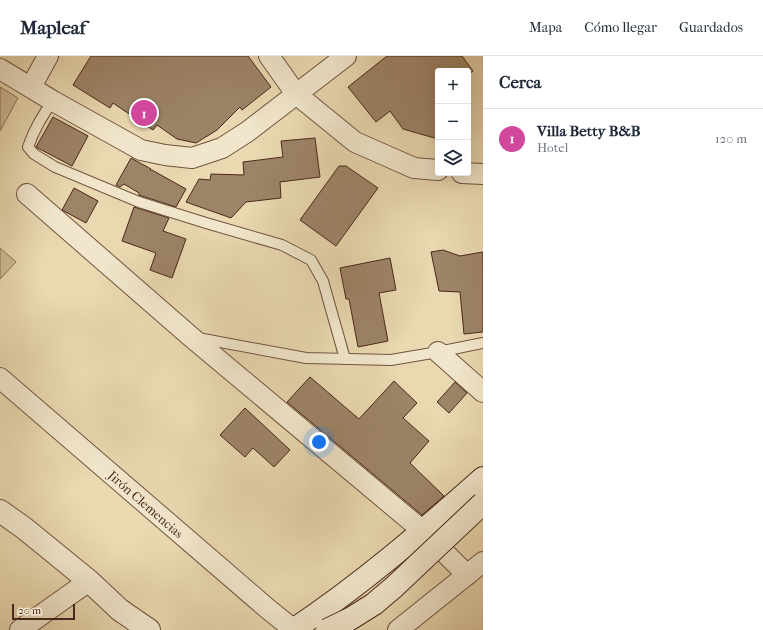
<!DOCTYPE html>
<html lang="es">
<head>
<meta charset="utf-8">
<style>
	body { margin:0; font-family:"IM FELL French Canon",serif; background:#f2f2f3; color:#1f2937 }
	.controls { position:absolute; right:12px; top:12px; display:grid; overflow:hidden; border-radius:4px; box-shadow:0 4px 16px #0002 }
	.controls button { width:36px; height:36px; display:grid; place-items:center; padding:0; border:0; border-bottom:1px solid #e0e1e3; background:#fff; color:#1f2937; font:20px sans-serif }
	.scale { position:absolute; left:12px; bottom:10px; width:63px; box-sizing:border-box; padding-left:4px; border:2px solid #4a281a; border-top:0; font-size:11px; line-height:14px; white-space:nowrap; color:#4a281a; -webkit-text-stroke:3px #f1e6cc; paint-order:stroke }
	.you { position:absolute; left:319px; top:386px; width:14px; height:14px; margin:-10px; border:3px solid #fff; border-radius:50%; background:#1a73e8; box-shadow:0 0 0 6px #1a73e833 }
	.badge { display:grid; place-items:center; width:26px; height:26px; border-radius:50%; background:#0b8043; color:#fff; font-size:13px; font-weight:700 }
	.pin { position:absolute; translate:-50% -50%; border:2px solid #fff; box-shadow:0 1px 4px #0006 }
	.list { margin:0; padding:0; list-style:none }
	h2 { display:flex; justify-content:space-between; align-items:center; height:52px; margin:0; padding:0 16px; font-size:17px }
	h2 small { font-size:13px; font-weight:400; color:#747a83 }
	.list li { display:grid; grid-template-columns:26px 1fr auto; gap:12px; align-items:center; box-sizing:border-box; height:60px; padding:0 16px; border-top:1px solid #e0e1e3 }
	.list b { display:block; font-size:15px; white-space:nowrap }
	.list p { margin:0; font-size:13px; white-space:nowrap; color:#747a83 }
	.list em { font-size:13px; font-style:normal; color:#747a83 }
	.icon { flex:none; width:22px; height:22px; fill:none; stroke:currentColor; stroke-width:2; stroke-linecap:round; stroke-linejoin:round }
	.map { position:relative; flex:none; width:483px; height:574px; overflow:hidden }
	header { display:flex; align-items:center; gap:24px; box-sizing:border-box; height:56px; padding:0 20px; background:#fff; border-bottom:1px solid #e0e1e3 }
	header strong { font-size:19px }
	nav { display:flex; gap:22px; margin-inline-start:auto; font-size:14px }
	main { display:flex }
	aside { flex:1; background:#fff }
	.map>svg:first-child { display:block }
</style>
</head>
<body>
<header>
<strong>Mapleaf</strong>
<nav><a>Mapa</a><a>Cómo llegar</a><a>Guardados</a></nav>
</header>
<main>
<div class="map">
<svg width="483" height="574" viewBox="0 0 483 574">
	<rect width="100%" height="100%" fill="#e9d8b0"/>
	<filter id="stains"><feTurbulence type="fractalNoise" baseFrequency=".005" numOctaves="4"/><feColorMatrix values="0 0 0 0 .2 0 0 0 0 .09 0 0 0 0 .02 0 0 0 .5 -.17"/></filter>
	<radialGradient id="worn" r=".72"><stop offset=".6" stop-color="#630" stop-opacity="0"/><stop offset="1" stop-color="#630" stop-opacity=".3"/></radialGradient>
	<!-- green -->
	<g fill="#ceba96" stroke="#8c7158">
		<path d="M0 31 18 42 0 75Z"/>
		<path d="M0 192 16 206 0 223Z"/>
	</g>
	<!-- building -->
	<g fill="#9d8468" stroke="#4a281a">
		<path d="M91 0H248L271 31 242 54 240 51 217 74 196 87 177 83 157 69 153 74 113 47 110 52 73 29Z"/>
		<path d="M387 0H462L473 15 468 19V15H438V83L403 73 390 55 376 66 348 31Z"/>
		<path d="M53 61 88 80 72 110 36 91Z"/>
		<path d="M315 82 320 121 280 126 281 142 246 146 231 162 186 146 199 123 210 124 211 118 244 119 243 106 283 101 281 85Z"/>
		<path d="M131 102 151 113 150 114H152L186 133 176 151 139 139V137L124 128 120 131 116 129Z"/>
		<path d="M339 110H346L378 132 336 190 300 164Z"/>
		<path d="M74 132 98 145 86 167 62 154Z"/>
		<path d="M134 151 169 162 163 175 186 183 172 222 150 214 156 197 122 185Z"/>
		<path d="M443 194 460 200 483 196V276L464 278 460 236 439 235 431 196Z"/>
		<path d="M390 202 396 234 379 237 388 285 358 291 349 243H346L340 212Z"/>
		<path d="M310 321 359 363 394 325 417 347 403 362 429 385 410 407 444 440 422 459 287 346Z"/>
		<path d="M455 326 467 337 449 357 437 346Z"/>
		<path d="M245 352 290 394 274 411 253 392 245 401 220 379Z"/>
	</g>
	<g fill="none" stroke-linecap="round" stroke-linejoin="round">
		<defs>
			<g id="service">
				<path d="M53 45C43 58 34 74 28 91L34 98 55 111 139 146 206 167 282 189 311 204 323 225 345 303"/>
				<path d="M198 282 306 302 391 304 438 296 483 287"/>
			</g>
			<g id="minor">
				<path d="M269 0 296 38 355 86 414 112 438 114"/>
				<path d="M0 13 53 45 141 94 165 99 192 102 222 92 247 76 346 0"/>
				<path d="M31 31 48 0"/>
				<path d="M462 117 483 118"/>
				<path d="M27 138 190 280 423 475 467 519"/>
				<path d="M438 296 483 336"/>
				<path d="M0 322 268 553 294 574"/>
				<path d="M20 574 89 525"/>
				<path d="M398 574 483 506"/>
			</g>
			<path id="tertiary" d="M0 455 24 472 89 525 120 554 149 574"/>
			<path id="secondary" d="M293 574C361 529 422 476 483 422"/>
		</defs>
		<!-- service casing -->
		<use href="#service" stroke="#725440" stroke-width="12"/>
		<!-- minor casing -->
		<use href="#minor" stroke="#725440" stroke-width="22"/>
		<!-- tertiary casing -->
		<use href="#tertiary" stroke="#725440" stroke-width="24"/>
		<!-- secondary casing -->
		<use href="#secondary" stroke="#4a281a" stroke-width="24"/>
		<!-- service -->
		<use href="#service" stroke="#f1e6cc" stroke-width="10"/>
		<!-- minor -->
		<use href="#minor" stroke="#f1e6cc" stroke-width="20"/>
		<!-- tertiary -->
		<use href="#tertiary" stroke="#f1e6cc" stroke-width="22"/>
		<!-- secondary -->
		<use href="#secondary" stroke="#f1e6cc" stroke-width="22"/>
		<defs>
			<path id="secondary-bridge" d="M327 574 350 563 374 548 394 531 483 447"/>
		</defs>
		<!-- secondary-bridge casing -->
		<use href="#secondary-bridge" stroke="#4a281a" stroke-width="24" stroke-linecap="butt"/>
		<!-- secondary-bridge -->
		<use href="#secondary-bridge" stroke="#f1e6cc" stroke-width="22"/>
	</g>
	<g text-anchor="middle" stroke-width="3" stroke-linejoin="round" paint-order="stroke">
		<!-- street labels -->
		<g font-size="13" fill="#4a281a" stroke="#f1e6cc">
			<text transform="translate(146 448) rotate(41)" y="5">Jirón Clemencias</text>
		</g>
	</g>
	<rect width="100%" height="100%" filter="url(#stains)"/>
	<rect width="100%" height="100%" fill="url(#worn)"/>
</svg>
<div class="controls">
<button>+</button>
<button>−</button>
<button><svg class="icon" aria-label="layers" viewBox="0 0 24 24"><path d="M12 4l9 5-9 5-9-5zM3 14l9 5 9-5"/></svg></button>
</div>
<div class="scale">20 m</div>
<div class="you"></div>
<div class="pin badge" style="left:144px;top:57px;background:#d1479c">1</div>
</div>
<aside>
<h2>Cerca<small></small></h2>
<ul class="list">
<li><span class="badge" style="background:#d1479c">1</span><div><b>Villa Betty B&amp;B</b><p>Hotel</p></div><em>120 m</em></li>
</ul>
</aside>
</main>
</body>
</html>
